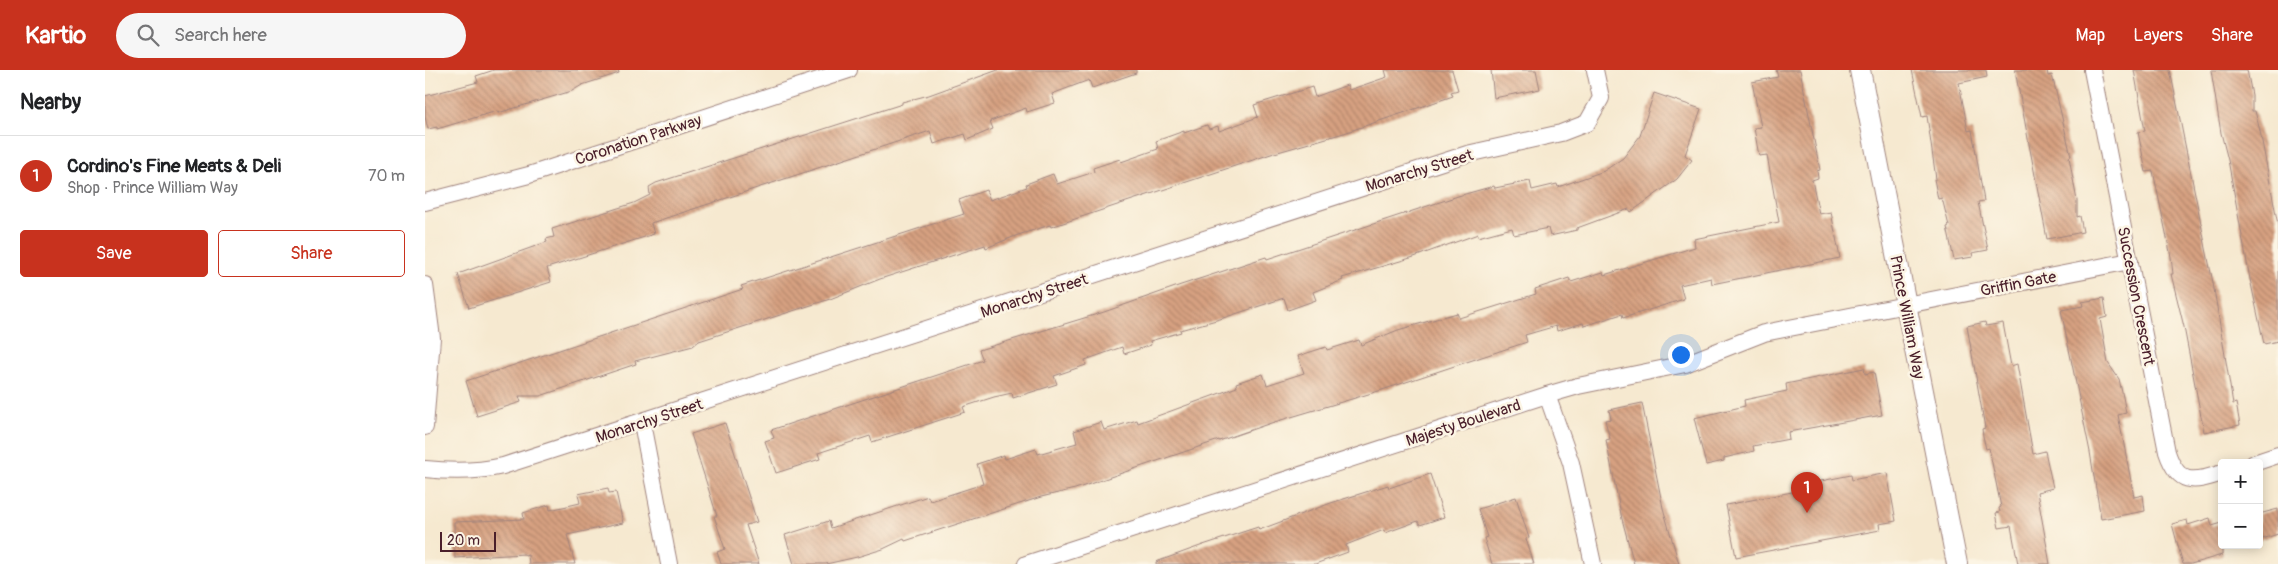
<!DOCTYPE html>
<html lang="en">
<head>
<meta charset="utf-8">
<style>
	body { margin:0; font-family:Pangolin,sans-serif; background:#f6f6f6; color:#202124 }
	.controls { position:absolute; right:15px; bottom:15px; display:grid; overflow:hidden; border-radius:5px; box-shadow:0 2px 12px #0003 }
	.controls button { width:45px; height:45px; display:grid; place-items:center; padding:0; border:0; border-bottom:1px solid #e0e0e0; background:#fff; color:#202124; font:25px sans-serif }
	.scale { position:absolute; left:15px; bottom:12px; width:56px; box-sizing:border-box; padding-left:5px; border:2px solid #4a1f2b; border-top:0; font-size:14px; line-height:18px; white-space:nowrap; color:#4a1f2b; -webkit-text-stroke:4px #fcf5e5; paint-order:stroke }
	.you { position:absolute; left:1255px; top:284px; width:18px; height:18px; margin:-12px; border:4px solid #fff; border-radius:50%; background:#1a73e8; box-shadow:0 0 0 8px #1a73e833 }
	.badge { display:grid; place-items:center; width:32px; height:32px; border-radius:50%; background:#c8321e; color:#fff; font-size:16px; font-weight:700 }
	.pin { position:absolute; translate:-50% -41px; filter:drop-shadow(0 1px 2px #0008) }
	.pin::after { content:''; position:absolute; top:26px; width:18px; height:15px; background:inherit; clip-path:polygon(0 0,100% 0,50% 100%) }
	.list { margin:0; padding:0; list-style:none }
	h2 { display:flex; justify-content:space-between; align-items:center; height:65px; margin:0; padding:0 20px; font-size:21px }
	h2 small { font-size:16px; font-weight:400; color:#757577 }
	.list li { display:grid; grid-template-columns:32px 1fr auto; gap:15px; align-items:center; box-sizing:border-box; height:80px; padding:0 20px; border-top:1px solid #e0e0e0 }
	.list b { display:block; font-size:19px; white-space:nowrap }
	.list p { margin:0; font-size:16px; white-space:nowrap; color:#757577 }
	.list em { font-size:16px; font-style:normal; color:#757577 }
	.actions { display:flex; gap:10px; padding:15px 20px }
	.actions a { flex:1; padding:11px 0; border:1px solid #c8321e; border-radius:5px; text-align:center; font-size:18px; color:#c8321e }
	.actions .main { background:#c8321e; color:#fff }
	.icon { flex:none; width:28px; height:28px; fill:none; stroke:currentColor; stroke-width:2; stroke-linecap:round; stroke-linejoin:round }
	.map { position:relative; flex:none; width:1853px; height:494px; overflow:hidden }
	header { display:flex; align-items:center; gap:30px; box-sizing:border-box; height:70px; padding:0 25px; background:#c8321e; color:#fff }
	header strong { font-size:24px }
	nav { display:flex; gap:28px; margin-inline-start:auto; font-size:18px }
	.search { width:350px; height:45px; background:#f6f6f6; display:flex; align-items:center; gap:12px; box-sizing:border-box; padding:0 18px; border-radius:28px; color:#757577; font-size:19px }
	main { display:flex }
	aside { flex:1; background:#fff }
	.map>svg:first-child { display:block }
</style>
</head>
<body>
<header>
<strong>Kartio</strong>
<div class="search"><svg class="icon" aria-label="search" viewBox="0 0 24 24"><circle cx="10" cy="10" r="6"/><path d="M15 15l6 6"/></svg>Search here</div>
<nav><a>Map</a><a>Layers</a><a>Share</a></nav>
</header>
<main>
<aside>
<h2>Nearby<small></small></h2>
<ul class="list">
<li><span class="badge">1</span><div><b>Cordino's Fine Meats &amp; Deli</b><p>Shop · Prince William Way</p></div><em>70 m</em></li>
</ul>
<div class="actions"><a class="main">Save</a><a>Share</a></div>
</aside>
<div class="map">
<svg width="1853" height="494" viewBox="0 0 1853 494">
	<defs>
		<pattern id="building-back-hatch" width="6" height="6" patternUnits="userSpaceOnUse" patternTransform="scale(1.25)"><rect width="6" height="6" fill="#d7a181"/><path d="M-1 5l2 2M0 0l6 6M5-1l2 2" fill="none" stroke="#b0836a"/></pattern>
	</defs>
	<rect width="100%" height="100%" fill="#fcf5e5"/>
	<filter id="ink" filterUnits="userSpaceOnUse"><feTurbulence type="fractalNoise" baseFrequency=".02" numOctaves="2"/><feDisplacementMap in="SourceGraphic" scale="10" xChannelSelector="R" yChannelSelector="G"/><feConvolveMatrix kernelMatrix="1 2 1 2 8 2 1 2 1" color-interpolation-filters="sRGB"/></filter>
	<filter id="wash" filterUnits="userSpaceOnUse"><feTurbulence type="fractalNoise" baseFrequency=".0096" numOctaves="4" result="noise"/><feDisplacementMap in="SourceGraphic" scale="20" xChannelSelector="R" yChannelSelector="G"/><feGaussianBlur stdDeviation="1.12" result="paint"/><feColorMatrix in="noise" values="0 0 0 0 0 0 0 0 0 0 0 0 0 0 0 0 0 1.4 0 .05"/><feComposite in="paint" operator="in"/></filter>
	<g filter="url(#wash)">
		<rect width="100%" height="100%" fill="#f6e9d0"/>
		<g id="blocks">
			<!-- building -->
			<g fill="url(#building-back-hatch)">
				<path d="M69 0H193L194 3 157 15 147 21 73 43 72 41 12 59V57L3 59 0 47V26L53 12 51 6Z"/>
				<path d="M573 0H711V3L667 18 664 10 627 24 630 33 602 42 601 38 565 51 568 59 542 70 540 64 509 74 505 61 226 153 229 164 122 198 126 212 44 238 33 204 122 172 121 169 129 167 127 159 209 133 225 125 224 117 231 113 477 34V32L504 25Z"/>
				<path d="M960 0H1027L1033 20 1026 22 1028 26 919 63 846 84 626 157 625 155 593 165 561 178 560 175 455 209 405 229 274 271 268 276 210 291 211 294 115 326H94L96 332 52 346 41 311 318 219 316 216 539 144 534 130 561 120 565 130 602 117 601 114 628 104 632 114 669 102 668 98 695 89 696 92 733 79 731 71 759 61V63L782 55 784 59 793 56 794 61 833 47 829 35 887 17 890 27 922 15 924 20 962 7Z"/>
				<path d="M1066 0H1111L1115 19 1069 28Z"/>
				<path d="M1351 0H1375L1395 100 1392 101 1393 108 1387 110 1394 144 1406 142 1415 188 1287 214 1286 208 1255 215 1259 229 1227 239 1198 248 1197 244 1159 256 1158 253 1132 261 1131 256 1100 265 1102 272 957 320 846 353 794 371V370L650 419 616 427 480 471 479 469 458 479 432 487 401 494H369L360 465 404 451 406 458 503 426 505 431 558 414 552 394 579 385 580 389 611 379 613 384 652 373 649 361 676 352 679 360 712 350 713 353 812 317 811 313 838 304 842 315 879 303 873 286 901 277 902 280 934 270 936 275 973 260 1032 243 1034 248 1111 224 1110 219 1144 208 1146 212 1178 202 1179 205 1270 177 1269 169 1354 152 1342 85 1334 86 1329 58 1336 57 1327 12 1353 7Z"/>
				<path d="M1487 0H1561L1562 7 1534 13 1543 61 1547 60 1559 131 1553 132 1563 180 1547 183 1548 187 1529 190 1522 157 1524 156 1517 128 1513 129 1509 109H1511L1502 46 1497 47Z"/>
				<path d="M1590 0H1622L1623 6 1627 5 1646 86 1644 87 1652 131V147L1655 146 1658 162 1622 169Z"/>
				<path d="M1709 0H1745L1788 213 1808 334 1811 333 1815 355 1779 362 1759 257 1746 204H1748L1746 187 1728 101 1721 102 1713 62 1720 61Z"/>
				<path d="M1786 0H1822L1827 25V41H1830L1835 61 1853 155V271L1839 274 1825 209 1803 90 1796 63Z"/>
				<path d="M1229 23 1276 39 1260 85 1267 90 1252 109 1206 142 1204 139 1152 158V160L1125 166 1123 158 1089 165 1087 158 1053 167V164L989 187 917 208 918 210 888 222 891 230 863 240 859 228 795 249 755 260 756 262 725 271 726 275 699 284 697 277 660 290 661 295 629 306 632 314 588 328 587 323 569 327 538 337 540 342 447 372 445 366 393 383 395 389 351 403 340 371 349 368 346 360 558 290 554 280 679 242 756 215 841 187 842 189 1033 126 1069 116 1070 118 1105 111 1107 120 1132 114 1133 117 1179 101 1198 88 1215 66Z"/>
				<path d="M1679 228 1682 247 1675 249 1683 293 1694 309 1698 327 1701 343 1693 345 1700 380 1709 427 1718 425 1720 441 1676 449 1665 382 1636 240 1658 236 1657 232Z"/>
				<path d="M1560 252 1561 256 1578 253 1586 296 1592 294 1608 384 1620 381 1628 418 1612 422 1625 494H1593L1586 456 1574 458 1571 443 1575 442 1574 438 1576 437 1564 378 1561 379 1558 366 1557 359 1560 358 1542 256Z"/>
				<path d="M1439 298 1440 304 1449 302 1457 345 1363 362 1364 369 1328 376 1329 381 1299 388V391L1281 395 1269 348 1320 336 1319 330 1362 321 1361 314Z"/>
				<path d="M1217 333 1238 438 1254 494H1209L1197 449 1181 370 1185 369 1180 350 1186 349 1184 340Z"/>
				<path d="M300 353 332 452 321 455 334 494H296L292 482 300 479 289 446H292L266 364Z"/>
				<path d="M1462 403 1471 451 1454 454 1455 460 1311 487 1301 435 1372 421 1371 416 1426 405 1427 410Z"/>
				<path d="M1005 404 1019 447 995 455 993 451 960 463 959 460 921 475 923 482 890 494H731V492L778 475 833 457 834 460 906 433 963 415 964 418Z"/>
				<path d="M183 418 184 423 191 422 198 453 142 465 150 494H104L103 485 100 486 99 484 30 488 29 452 99 449 98 443 124 435 125 440 155 433 153 424Z"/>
				<path d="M1091 427 1104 468 1101 469 1109 494H1067L1059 468 1062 467 1053 439Z"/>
				<path d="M1853 439V464L1834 470V444Z"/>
				<path d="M1785 448 1787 456 1797 453V485L1766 494H1758L1747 454 1762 450 1763 455Z"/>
			</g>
		</g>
	</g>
	<g filter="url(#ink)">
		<use href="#blocks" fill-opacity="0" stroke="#a0847e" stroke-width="1"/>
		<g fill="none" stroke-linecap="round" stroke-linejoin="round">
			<defs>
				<g id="minor">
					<path d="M1667 0 1742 382C1753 415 1767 413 1797 403"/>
					<path d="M0 132 104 105 424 0"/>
					<path d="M0 215 7 268 0 357"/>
					<path d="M1122 325 1146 393 1168 494"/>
					<path d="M217 353 244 494"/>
					<path d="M1829 393 1853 385"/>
					<path d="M0 399C27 402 52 402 78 396L1042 84 1136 63 1162 53 1176 28 1170 0"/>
					<path d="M601 494 1122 325 1153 316 1260 294 1339 263 1705 191"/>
				</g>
				<path id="tertiary" d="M1435 0 1532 494"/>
			</defs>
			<!-- minor casing -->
			<use href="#minor" stroke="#a0847e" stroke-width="18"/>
			<!-- tertiary casing -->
			<use href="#tertiary" stroke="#a0847e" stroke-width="22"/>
			<!-- minor -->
			<use href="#minor" stroke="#fff" stroke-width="16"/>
			<!-- tertiary -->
			<use href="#tertiary" stroke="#fff" stroke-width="20"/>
		</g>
	</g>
	<g text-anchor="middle" stroke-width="5" stroke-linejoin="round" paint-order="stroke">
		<!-- street labels -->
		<g font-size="16" fill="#4a1f2b" stroke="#fcf5e5">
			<text transform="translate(213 69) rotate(-18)" y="6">Coronation Parkway</text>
			<text transform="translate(994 100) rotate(-17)" y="6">Monarchy Street</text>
			<text transform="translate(1593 213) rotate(-11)" y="6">Griffin Gate</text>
			<text transform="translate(609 225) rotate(-18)" y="6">Monarchy Street</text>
			<text transform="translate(1712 226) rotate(79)" y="6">Succession Crescent</text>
			<text transform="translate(1483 247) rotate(79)" y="6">Prince William Way</text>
			<text transform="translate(224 350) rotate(-18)" y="6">Monarchy Street</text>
			<text transform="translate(1038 352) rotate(-18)" y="6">Majesty Boulevard</text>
		</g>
	</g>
</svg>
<div class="controls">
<button>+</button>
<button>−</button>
</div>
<div class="scale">20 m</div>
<div class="you"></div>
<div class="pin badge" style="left:1382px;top:443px">1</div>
</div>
</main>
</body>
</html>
